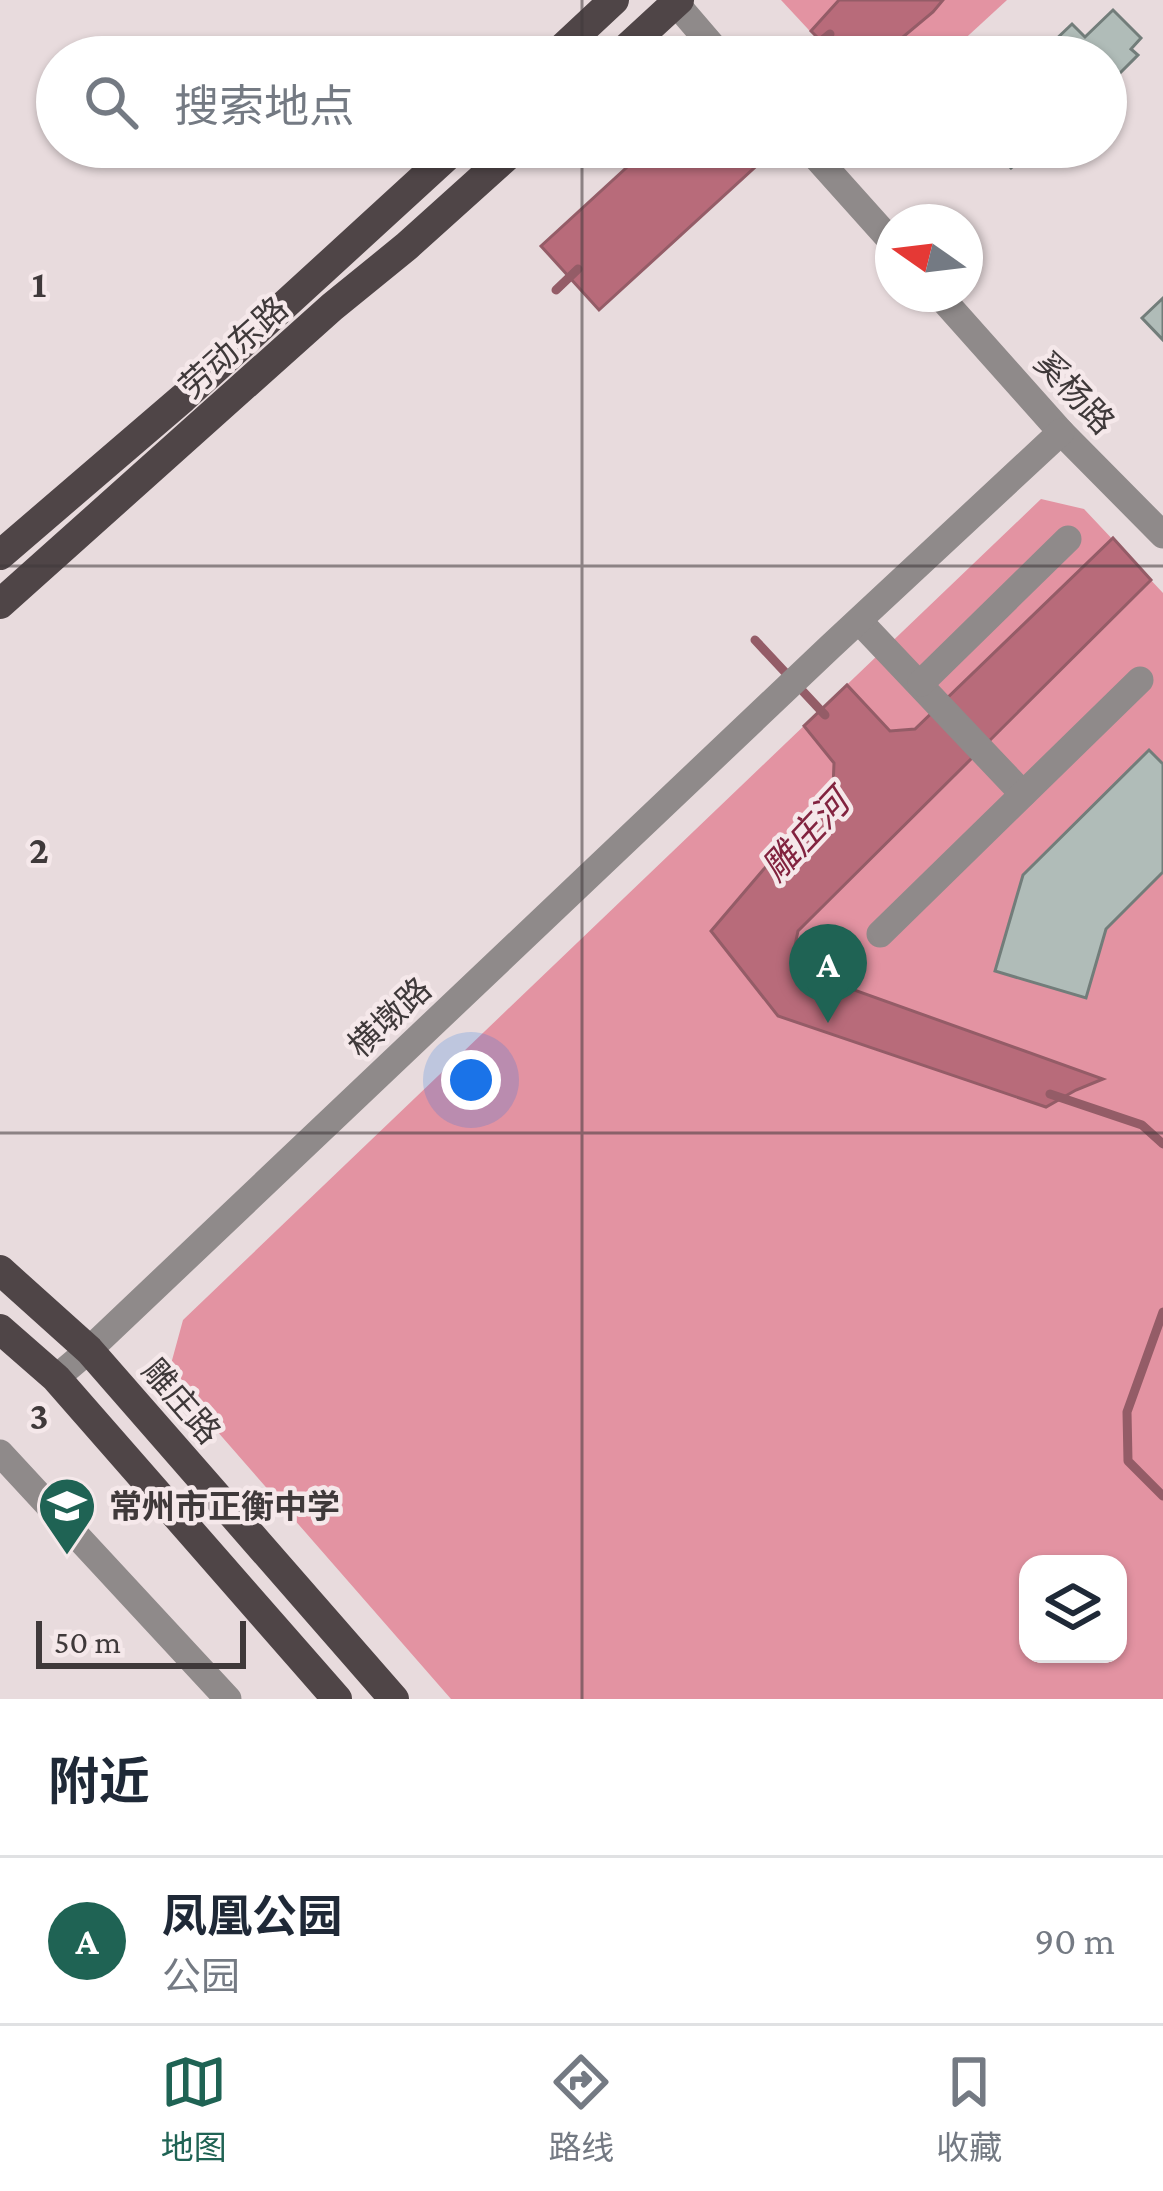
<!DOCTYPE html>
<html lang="zh">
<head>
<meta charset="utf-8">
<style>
	body { margin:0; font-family:"Crimson Pro","Noto Sans SC",serif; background:#f2f2f3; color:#1f2937 }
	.controls { position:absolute; right:36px; bottom:36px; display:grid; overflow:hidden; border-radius:24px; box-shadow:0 3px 9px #0004 }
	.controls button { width:108px; height:108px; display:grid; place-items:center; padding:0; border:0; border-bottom:3px solid #e0e1e3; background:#fff; color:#1f2937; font:60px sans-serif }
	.compass { position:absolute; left:875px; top:204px; width:108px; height:108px; border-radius:50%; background:#fff; box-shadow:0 3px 9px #0004; rotate:284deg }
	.scale { position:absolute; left:36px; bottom:30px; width:210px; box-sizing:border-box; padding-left:12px; border:6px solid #3f393a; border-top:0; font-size:33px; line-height:42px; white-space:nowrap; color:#3f393a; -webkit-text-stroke:9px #f5e8ea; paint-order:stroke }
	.you { position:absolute; left:471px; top:1080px; width:42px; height:42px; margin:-30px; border:9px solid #fff; border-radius:50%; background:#1a73e8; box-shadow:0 0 0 18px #1a73e833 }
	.badge { display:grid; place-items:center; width:78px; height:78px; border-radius:50%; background:#1f6354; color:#fff; font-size:39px; font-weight:700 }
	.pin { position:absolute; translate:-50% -99px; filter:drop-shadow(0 3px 6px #0008) }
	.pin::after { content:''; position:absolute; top:63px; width:42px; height:36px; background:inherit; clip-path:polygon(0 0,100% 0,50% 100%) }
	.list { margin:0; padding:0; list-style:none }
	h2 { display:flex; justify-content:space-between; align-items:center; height:156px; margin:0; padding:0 48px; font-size:51px }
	h2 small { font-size:39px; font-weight:400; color:#747a83 }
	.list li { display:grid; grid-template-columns:78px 1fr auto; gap:36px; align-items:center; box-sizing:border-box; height:168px; padding:0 48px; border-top:3px solid #e0e1e3 }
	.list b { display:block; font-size:45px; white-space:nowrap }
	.list p { margin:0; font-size:39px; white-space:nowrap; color:#747a83 }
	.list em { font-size:39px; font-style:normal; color:#747a83 }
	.icon { flex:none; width:66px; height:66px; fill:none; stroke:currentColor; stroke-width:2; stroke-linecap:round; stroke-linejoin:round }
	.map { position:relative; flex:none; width:1163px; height:1699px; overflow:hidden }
	.search { position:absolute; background:#fff; box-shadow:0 3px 9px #0004; left:36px; right:36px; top:36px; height:132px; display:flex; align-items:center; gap:30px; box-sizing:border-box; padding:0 42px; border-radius:66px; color:#747a83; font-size:45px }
	.sheet { height:324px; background:#fff }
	nav { display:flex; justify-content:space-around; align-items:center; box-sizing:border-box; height:168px; border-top:3px solid #e0e1e3; background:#fff; font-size:33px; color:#747a83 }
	nav a { display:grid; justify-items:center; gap:6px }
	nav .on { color:#1f6354 }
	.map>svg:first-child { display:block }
</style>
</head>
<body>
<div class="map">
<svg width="1163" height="1699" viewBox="0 0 1163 1699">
	<rect width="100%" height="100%" fill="#e8dbdd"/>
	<!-- green -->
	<g fill="#e393a2" fill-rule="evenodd">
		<path d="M781 0H1007L945 57H834Z"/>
		<path d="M1041 499 1084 509 1163 593V1699H451L168 1375 183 1320ZM1028 1564H1118V1654H1028Z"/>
	</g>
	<!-- water -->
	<g fill="#b86b7a" stroke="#945c67" stroke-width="3">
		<path d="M839 0H943L933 12 879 57H837L811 31Z"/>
		<path d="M649 147 775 149 599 310 541 246Z"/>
		<path d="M1113 538 1151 580 798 931 794 950 815 976 1103 1079 1076 1090 1046 1107 778 1016 711 931 833 788 834 763 804 726 847 685 890 731 915 729Z"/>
	</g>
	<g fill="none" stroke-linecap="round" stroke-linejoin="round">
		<!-- stream -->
		<g stroke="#945c67" stroke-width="9">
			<path d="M802 57 830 34"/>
			<path d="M556 290 578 269"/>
			<path d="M755 640 825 715"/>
			<path d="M1050 1094 1142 1125 1163 1144"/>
			<path d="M1163 1312 1127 1412 1128 1461 1163 1496"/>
		</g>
	</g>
	<!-- building -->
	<g fill="#b0bcb8" stroke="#727d7a" stroke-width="3">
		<path d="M1113 10 1141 38 1131 49 1138 55 1106 87V57H1047L1054 49 1050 45 1072 24 1085 37Z"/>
		<path d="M990 147H1046L1027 165 1021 159 1011 168Z"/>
		<path d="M1163 298V340L1142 318Z"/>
		<path d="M1149 750 1163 764V872L1106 929 1086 998 995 971 1023 875Z"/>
	</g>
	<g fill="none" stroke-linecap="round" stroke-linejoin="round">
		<!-- minor -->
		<g stroke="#8f8a8a" stroke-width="27">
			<path d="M673 0 722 57"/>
			<path d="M807 147 893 243"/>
			<path d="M938 294 1061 432 1163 535"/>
			<path d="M860 622 1023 794"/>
			<path d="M921 683 1068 539"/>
			<path d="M880 934 1140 680"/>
			<path d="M56 1378 89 1350 830 647 1061 432"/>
			<path d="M0 1453 228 1699"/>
		</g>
		<!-- major -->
		<g stroke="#4f4547" stroke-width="30">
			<path d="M553 57 614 0"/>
			<path d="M617 57 679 0"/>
			<path d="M0 555 183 398 457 147"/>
			<path d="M0 604 332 307 407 246 517 147"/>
			<path d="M0 1270 89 1350 394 1699"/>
			<path d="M0 1329 56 1378 337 1699"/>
		</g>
	</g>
	<!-- grid -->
	<path fill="none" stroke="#3f393a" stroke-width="3" stroke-opacity="0.55" d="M582 0V57M582 147V1699M0 566H1163M0 1133H1163"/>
	<!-- icons -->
	<defs>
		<symbol id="school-pin" viewBox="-11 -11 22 30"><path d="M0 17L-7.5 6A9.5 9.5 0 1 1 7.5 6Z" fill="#1f6354" stroke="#f5e8ea"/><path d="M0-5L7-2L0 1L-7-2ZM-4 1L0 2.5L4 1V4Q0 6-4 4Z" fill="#fff"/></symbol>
	</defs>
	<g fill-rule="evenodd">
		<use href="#school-pin" x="34" y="1473" width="66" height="90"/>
	</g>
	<g text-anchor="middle" stroke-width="9" stroke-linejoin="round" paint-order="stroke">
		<!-- street labels -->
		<g font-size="33" fill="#3f393a" stroke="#f5e8ea">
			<text transform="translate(233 347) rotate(-42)" y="12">劳动东路</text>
			<text transform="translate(1075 392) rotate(47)" y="12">奚杨路</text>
			<text transform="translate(389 1017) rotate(-43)" y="12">横墩路</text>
			<text transform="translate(182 1401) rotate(49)" y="12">雕庄路</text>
		</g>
		<!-- poi labels -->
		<g font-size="33" font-weight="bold" fill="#3f393a" stroke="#f5e8ea" text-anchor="start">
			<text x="109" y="1518">常州市正衡中学</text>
		</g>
		<!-- water labels -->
		<g font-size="36" font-style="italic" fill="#82233f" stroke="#f5e8ea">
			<text transform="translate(805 835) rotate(-47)" y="13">雕庄河</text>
		</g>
	</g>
	<g font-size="39" text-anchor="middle" font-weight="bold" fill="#3f393a" stroke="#f5e8ea" stroke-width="9" stroke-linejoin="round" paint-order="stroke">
		<text x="39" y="297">1</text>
		<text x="39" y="863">2</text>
		<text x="39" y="1429">3</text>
	</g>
</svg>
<div class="controls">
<button><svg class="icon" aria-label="layers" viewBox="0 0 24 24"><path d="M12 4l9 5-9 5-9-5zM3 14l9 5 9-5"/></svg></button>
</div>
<svg class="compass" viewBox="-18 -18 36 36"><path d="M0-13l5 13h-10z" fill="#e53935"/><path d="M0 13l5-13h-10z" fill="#747a83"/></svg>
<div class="scale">50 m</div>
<div class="you"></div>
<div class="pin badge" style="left:828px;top:1023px">A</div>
<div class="search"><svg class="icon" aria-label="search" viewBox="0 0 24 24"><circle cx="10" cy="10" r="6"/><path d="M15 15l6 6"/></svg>搜索地点</div>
</div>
<section class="sheet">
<h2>附近<small></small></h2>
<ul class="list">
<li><span class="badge">A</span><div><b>凤凰公园</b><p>公园</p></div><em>90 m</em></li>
</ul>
</section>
<nav>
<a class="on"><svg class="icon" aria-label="map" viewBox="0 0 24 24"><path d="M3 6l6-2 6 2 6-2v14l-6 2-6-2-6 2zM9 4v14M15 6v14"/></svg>地图</a>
<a><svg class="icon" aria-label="directions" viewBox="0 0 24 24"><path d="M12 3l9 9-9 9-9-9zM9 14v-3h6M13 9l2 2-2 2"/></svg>路线</a>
<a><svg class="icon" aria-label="saved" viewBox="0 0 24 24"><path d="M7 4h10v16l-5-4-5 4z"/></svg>收藏</a>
</nav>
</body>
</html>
